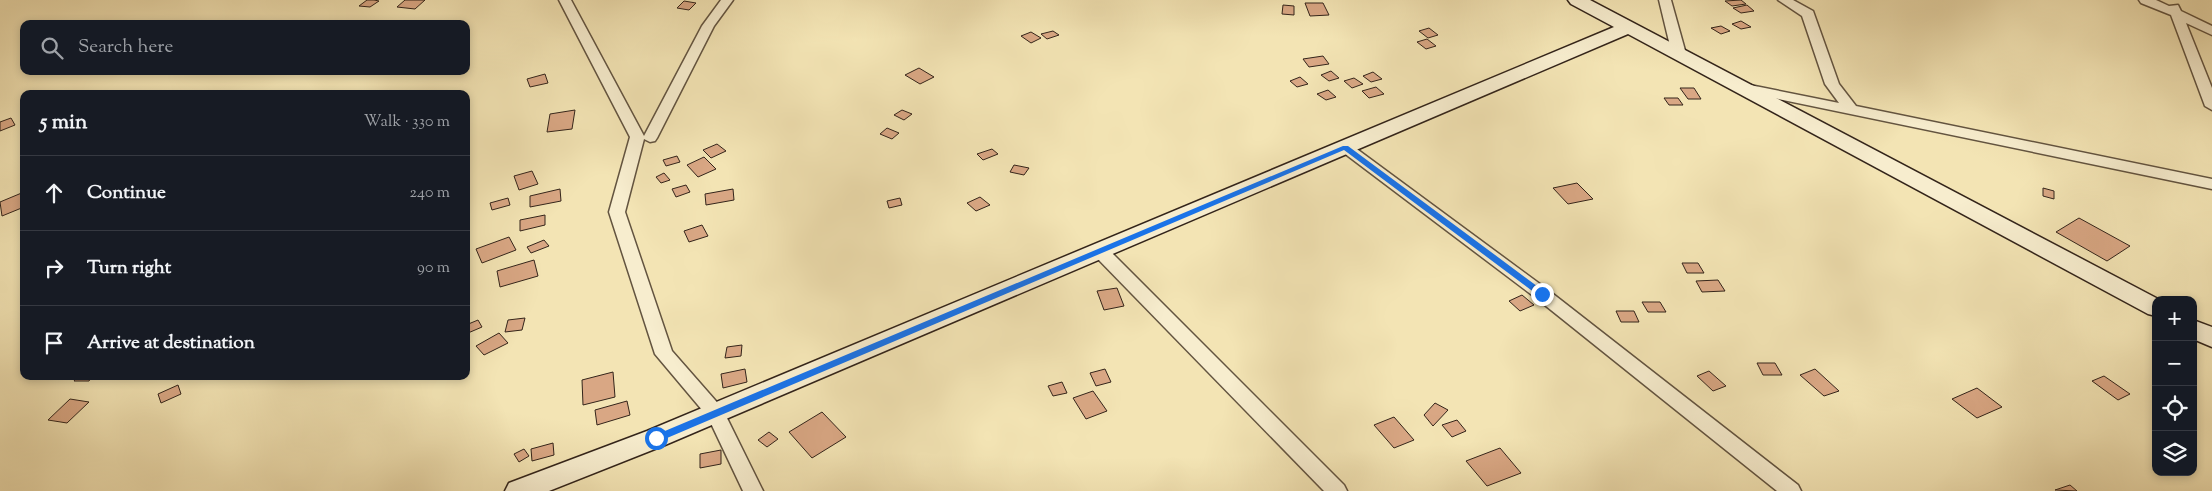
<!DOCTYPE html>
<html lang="en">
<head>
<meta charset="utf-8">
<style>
	body { margin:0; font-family:"Sorts Mill Goudy",serif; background:#20242c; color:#f1f3f6 }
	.controls { position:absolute; right:15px; bottom:15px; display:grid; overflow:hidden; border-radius:10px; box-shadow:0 2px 8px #0003 }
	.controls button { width:45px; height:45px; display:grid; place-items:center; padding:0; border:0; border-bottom:1px solid #363941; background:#171b24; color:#f1f3f6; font:25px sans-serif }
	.stop { position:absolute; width:15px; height:15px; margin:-11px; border:4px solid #1a73e8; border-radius:50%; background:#fff }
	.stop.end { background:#1a73e8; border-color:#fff; box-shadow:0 1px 5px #0008 }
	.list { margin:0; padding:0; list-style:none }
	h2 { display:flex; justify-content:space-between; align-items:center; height:65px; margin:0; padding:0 20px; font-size:21px }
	h2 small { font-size:16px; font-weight:400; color:#9ea1a6 }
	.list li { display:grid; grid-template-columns:32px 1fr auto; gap:15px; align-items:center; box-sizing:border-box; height:75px; padding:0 20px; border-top:1px solid #363941 }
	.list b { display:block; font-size:19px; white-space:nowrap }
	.list em { font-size:16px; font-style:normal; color:#9ea1a6 }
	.icon { flex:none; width:28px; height:28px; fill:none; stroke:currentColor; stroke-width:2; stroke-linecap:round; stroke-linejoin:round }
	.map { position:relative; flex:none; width:2212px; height:491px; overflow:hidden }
	.search { position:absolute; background:#171b24; box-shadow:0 2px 8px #0003; left:20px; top:20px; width:450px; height:55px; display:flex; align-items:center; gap:12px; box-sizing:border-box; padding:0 18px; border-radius:10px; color:#9ea1a6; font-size:19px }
	.panel { position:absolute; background:#171b24; box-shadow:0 2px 8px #0003; left:20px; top:90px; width:450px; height:290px; border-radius:10px }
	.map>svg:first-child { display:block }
</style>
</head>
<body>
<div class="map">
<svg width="2212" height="491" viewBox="0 0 2212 491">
	<rect width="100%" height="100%" fill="#f3e4b4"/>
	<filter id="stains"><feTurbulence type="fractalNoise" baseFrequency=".004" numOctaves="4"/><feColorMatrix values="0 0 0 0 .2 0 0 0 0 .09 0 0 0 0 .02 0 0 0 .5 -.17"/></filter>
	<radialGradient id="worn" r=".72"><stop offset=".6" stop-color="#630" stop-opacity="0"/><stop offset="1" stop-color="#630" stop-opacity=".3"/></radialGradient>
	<!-- building -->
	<g fill="#d9a784" stroke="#33241a">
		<path d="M367 0H374L379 1 370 7 359 6Z"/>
		<path d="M405 0H425L415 9 397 7Z"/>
		<path d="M1741 0 1746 4 1732 6 1725 1Z"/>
		<path d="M684 1 696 3 689 10 677 8Z"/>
		<path d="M1305 3H1323L1329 15 1310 16Z"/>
		<path d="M1283 5 1294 6V15L1282 14Z"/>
		<path d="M1747 5 1754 11 1741 13 1733 8Z"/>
		<path d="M1741 21 1751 27 1741 29 1732 24Z"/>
		<path d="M1721 26 1730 31 1721 34 1711 28Z"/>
		<path d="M1429 28 1438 35 1428 38 1419 31Z"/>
		<path d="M1053 31 1059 35 1047 39 1041 34Z"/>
		<path d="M1031 32 1041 38 1031 43 1021 36Z"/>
		<path d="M1427 39 1436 46 1426 49 1417 42Z"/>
		<path d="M1323 56 1329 64 1309 67 1303 59Z"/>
		<path d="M919 68 934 77 920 84 905 75Z"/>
		<path d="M1331 71 1339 78 1329 81 1321 75Z"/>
		<path d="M1373 72 1382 79 1371 82 1363 76Z"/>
		<path d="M545 74 548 83 530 87 527 79Z"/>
		<path d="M1300 77 1308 84 1297 87 1290 81Z"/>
		<path d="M1354 78 1363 84 1352 88 1344 81Z"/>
		<path d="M1376 87 1384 94 1369 98 1362 91Z"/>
		<path d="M1680 88H1694L1701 99H1688Z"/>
		<path d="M1328 90 1336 97 1326 100 1317 94Z"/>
		<path d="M1664 98H1678L1683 105H1669Z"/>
		<path d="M575 110 572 129 547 132 550 114Z"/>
		<path d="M902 110 912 114 904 120 894 115Z"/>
		<path d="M11 118 15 125 0 131V122Z"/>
		<path d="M887 128 899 133 892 139 880 134Z"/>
		<path d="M717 144 726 151 711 158 703 150Z"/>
		<path d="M992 149 998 154 983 160 977 154Z"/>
		<path d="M677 156 680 162 666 166 663 160Z"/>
		<path d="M704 157 716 169 698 177 687 165Z"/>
		<path d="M1014 165 1029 168 1024 175 1010 172Z"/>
		<path d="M532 171 538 184 519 190 514 176Z"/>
		<path d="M664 173 670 180 661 183 656 177Z"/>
		<path d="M1577 183 1593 199 1568 204 1553 188Z"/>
		<path d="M686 185 690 192 676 197 672 189Z"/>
		<path d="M2043 188 2054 191V199L2043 196Z"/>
		<path d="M560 189 561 201 530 207V196Z"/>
		<path d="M733 189 734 200 706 205 705 194Z"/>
		<path d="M24 192V207L2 216 0 202Z"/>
		<path d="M980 197 990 205 976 211 967 203Z"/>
		<path d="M508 198 510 205 492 210 490 203Z"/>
		<path d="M900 198 902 205 889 208 887 201Z"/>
		<path d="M545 215V225L520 231V220Z"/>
		<path d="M2079 218 2130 246 2107 261 2056 232Z"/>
		<path d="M702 225 708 236 689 242 684 231Z"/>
		<path d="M509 237 516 250 482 263 476 249Z"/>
		<path d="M544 240 549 246 531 253 527 247Z"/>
		<path d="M534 260 538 276 500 287 497 271Z"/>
		<path d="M1682 263H1698L1704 273H1687Z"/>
		<path d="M1718 280 1725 291 1702 292 1696 281Z"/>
		<path d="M1117 288 1124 306 1104 310 1097 291Z"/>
		<path d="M1522 295 1534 305 1520 311 1509 301Z"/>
		<path d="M1642 302H1660L1666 312H1648Z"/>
		<path d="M1616 311H1634L1639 322H1621Z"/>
		<path d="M525 318 522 330 505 332 508 320Z"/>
		<path d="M478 320 482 327 468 333 466 325Z"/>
		<path d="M499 333 508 343 484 355 476 346Z"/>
		<path d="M742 345 741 356 725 358 727 347Z"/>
		<path d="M1757 363H1775L1782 375H1763Z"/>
		<path d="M745 369 747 382 723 388 721 374Z"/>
		<path d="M1105 369 1111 382 1096 386 1090 373Z"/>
		<path d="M1815 369 1839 391 1824 396 1800 375Z"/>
		<path d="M1709 371 1726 386 1713 391 1697 376Z"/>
		<path d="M613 372 615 397 583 405 582 380Z"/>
		<path d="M78 376H92L89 381H74Z"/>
		<path d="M2104 376 2130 394 2118 400 2092 381Z"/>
		<path d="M1062 382 1067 393 1053 396 1048 386Z"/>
		<path d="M178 385 181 394 161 403 158 394Z"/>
		<path d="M1977 388 2002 407 1977 418 1952 399Z"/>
		<path d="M1093 391 1107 411 1086 419 1073 398Z"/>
		<path d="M70 399 89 402 67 423 48 420Z"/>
		<path d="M627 401 630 415 597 425 595 410Z"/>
		<path d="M1435 403 1448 410 1433 426 1424 415Z"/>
		<path d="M822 412 846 437 812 458 789 432Z"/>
		<path d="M1394 417 1414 440 1394 448 1374 425Z"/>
		<path d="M1457 420 1466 431 1452 437 1442 425Z"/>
		<path d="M769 432 778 439 767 447 758 440Z"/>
		<path d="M553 443 554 455 532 461 531 449Z"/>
		<path d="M1500 448 1521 473 1487 486 1466 461Z"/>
		<path d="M524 449 529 456 519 462 514 454Z"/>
		<path d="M721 450V464L700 468V454Z"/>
		<path d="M2070 485 2077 491 2055 490Z"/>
	</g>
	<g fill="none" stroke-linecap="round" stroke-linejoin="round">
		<defs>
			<g id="street">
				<path d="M559 0H571L644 136 702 26 721 0H733L714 26 657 138 655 141 650 142 644 139 625 212 672 351 722 408 763 491H743L708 417 655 354 609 212 630 137Z"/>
				<path d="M1659 0H1671L1686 54 1684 57 1679 58 1672 54Z"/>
				<path d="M1778 0H1793L1813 11 1839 84 1856 106 2212 179V189L1740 91 1738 88 1740 85 1745 84 1839 103 1825 84 1802 16Z"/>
				<path d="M2139 0H2156L2169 6 2178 5 2181 11 2212 26V35L2186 23 2212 88V110L2205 106 2171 15 2141 3Z"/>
				<path d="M1345 143 1350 144 1548 290 1798 485 1801 491H1777L1536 298 1340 150 1338 147 1340 144Z"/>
				<path d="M1100 246 1106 247 1344 485 1347 491H1324L1094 255 1092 251 1094 247Z"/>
			</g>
			<g id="secondary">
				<path d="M1568 0H1590L2160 300H2156V316L2148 314 1628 34 665 445 549 491H505L509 483 647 431 1614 27 1571 4Z"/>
				<path d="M2193 320 2212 327V347L2193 339Z"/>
			</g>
		</defs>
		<!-- street casing -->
		<use href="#street" stroke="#635440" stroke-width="3"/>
		<!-- secondary casing -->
		<use href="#secondary" stroke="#33241a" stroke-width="3"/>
		<!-- street -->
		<use href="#street" fill="#f7edce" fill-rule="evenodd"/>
		<!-- secondary -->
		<use href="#secondary" fill="#f7edce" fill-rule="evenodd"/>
	</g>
	<!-- route -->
	<path fill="#1a73e8" d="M1343 146H1348L1545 292V296H1539L1344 150 660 441H653L652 438 653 436Z"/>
	<rect width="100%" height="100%" filter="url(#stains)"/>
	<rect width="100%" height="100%" fill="url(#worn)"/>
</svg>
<div class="controls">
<button>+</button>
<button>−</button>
<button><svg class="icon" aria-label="locate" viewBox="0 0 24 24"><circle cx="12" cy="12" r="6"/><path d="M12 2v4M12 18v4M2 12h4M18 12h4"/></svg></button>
<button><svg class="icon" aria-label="layers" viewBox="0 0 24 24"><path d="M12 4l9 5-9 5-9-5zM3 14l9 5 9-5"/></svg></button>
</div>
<div class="stop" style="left:656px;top:438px"></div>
<div class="stop end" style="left:1542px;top:294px"></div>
<div class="search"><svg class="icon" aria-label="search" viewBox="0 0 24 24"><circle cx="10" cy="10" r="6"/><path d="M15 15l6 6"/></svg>Search here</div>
<section class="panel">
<h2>5 min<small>Walk · 330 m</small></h2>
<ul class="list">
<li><svg class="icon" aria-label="ahead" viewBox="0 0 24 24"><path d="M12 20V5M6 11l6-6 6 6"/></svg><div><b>Continue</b></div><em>240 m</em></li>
<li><svg class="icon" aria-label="right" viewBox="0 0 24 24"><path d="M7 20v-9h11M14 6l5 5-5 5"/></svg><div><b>Turn right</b></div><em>90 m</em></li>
<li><svg class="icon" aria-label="arrive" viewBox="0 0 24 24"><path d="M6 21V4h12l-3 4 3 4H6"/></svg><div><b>Arrive at destination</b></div></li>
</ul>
</section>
</div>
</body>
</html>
